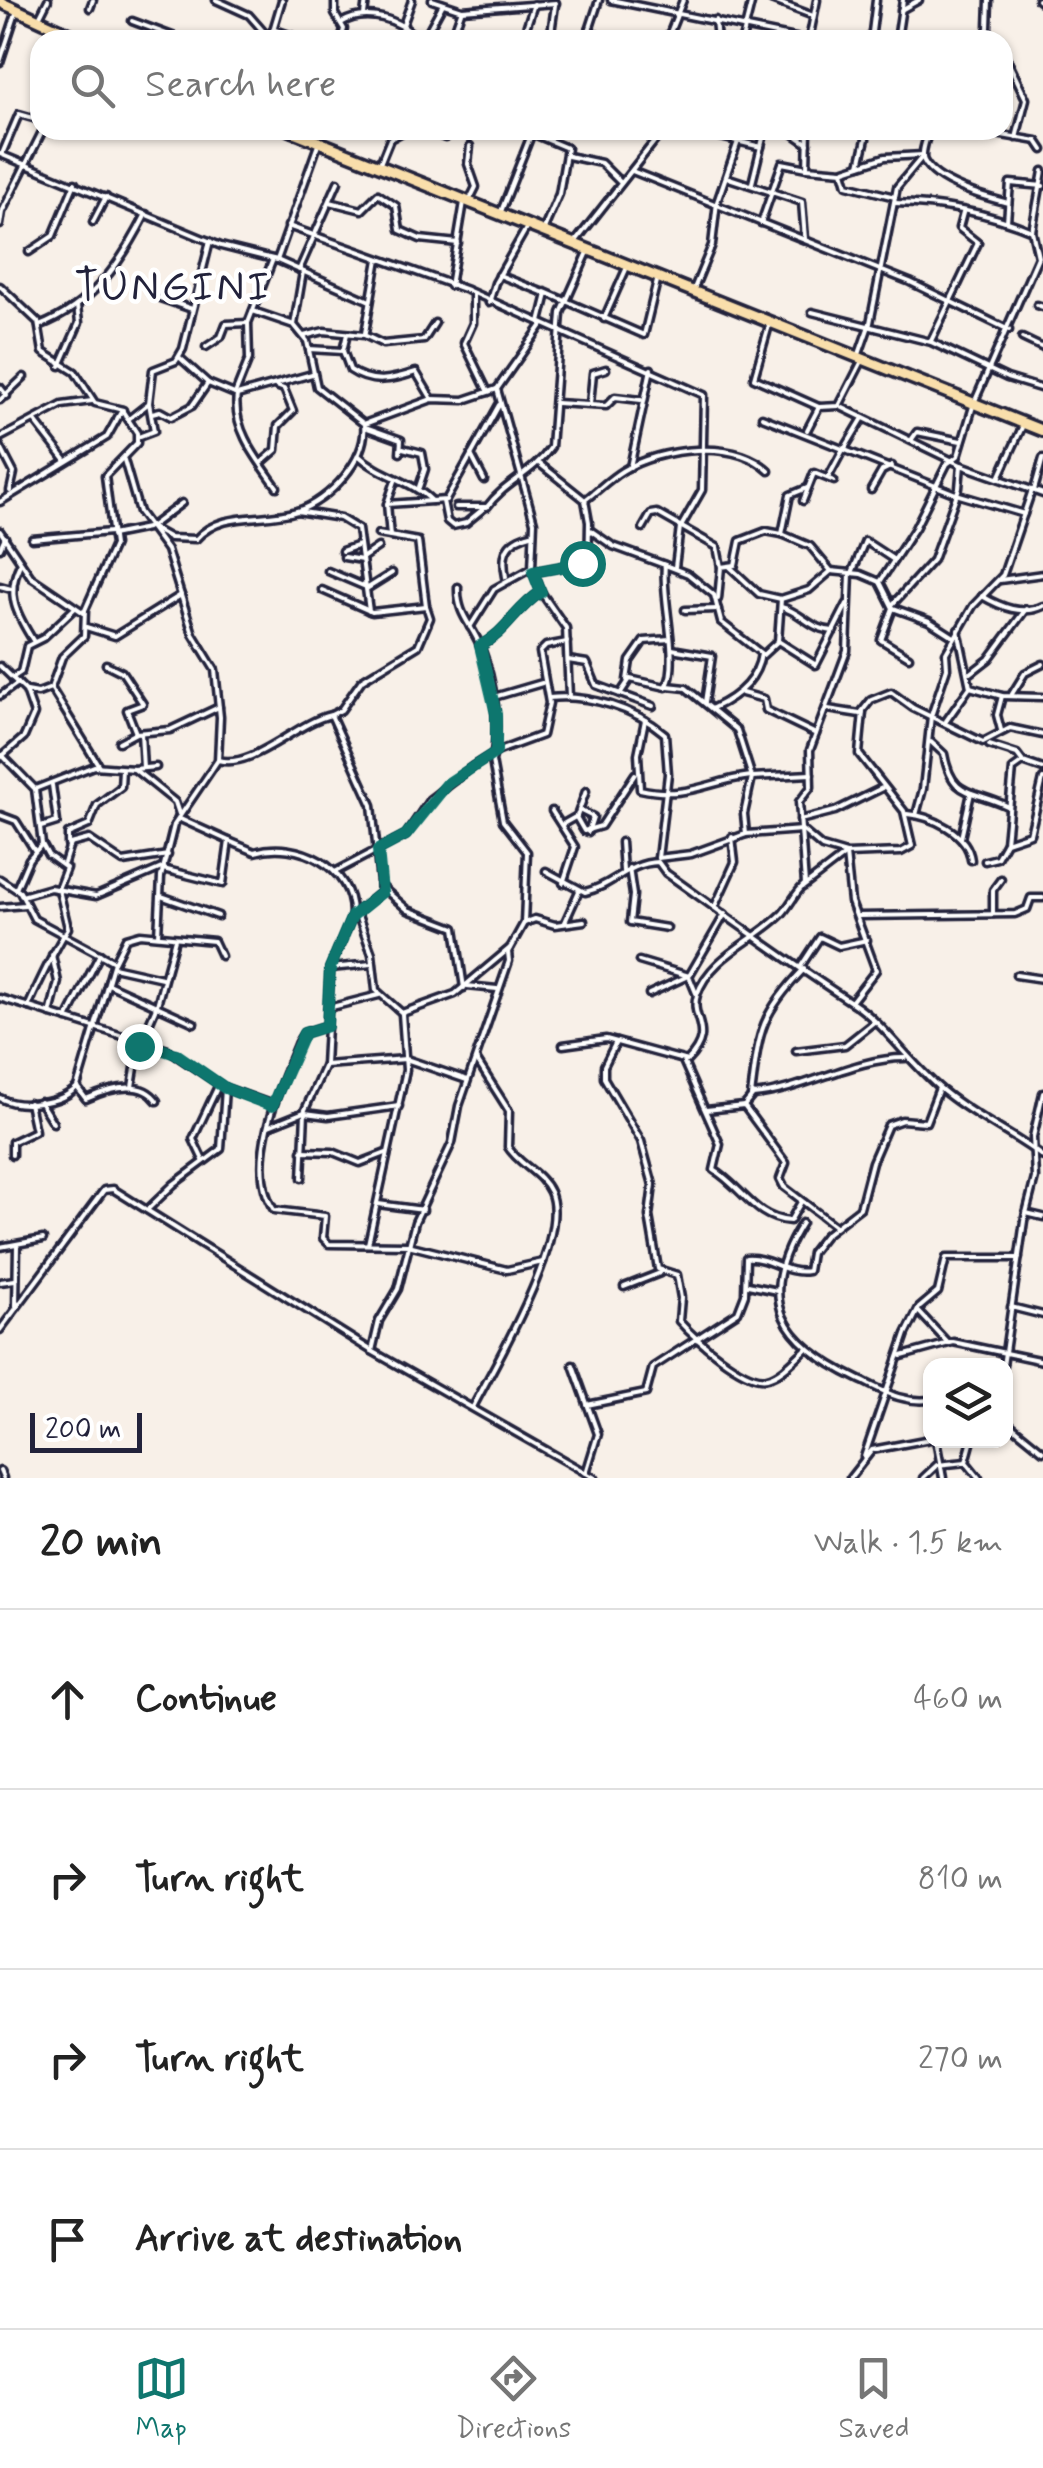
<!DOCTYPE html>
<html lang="en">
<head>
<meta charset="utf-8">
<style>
	body { margin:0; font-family:Mynerve,sans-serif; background:#f6f6f6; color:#222 }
	.controls { position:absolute; right:30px; bottom:30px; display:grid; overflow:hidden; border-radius:20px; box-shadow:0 2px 8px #0004 }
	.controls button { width:90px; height:90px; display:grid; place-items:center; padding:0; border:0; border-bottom:2px solid #e0e0e0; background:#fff; color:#222; font:50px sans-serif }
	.scale { position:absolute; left:30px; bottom:25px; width:112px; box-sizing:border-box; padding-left:10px; border:5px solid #22223b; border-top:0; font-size:28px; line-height:35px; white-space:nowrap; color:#22223b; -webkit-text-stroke:8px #fff; paint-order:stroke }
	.stop { position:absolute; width:30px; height:30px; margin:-22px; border:8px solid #0f766e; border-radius:50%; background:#fff }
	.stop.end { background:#0f766e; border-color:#fff; box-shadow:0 2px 10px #0008 }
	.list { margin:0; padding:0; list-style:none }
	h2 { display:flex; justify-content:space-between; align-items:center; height:130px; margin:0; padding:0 40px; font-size:42px }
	h2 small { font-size:32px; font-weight:400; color:#767676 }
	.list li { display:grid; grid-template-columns:65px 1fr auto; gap:30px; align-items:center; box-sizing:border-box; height:180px; padding:0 40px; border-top:2px solid #e0e0e0 }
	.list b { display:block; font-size:38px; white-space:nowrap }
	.list em { font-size:32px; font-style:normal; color:#767676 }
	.icon { flex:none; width:55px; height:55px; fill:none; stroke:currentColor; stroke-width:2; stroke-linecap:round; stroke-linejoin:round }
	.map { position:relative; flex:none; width:1043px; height:1478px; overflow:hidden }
	.search { position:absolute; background:#fff; box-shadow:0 2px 8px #0004; left:30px; right:30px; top:30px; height:110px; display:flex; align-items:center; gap:25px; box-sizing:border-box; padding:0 35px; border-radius:30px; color:#767676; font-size:38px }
	.sheet { height:850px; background:#fff }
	nav { display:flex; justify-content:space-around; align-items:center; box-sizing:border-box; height:140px; border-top:2px solid #e0e0e0; background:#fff; font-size:28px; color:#767676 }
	nav a { display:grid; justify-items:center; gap:5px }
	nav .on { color:#0f766e }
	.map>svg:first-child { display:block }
</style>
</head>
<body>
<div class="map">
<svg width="1043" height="1478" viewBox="0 0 1043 1478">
	<rect width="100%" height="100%" fill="#f8f0e8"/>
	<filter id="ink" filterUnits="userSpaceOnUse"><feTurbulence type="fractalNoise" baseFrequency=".01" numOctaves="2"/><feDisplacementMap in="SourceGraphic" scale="20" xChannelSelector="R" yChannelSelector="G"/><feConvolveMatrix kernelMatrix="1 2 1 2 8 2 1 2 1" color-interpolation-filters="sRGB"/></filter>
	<g filter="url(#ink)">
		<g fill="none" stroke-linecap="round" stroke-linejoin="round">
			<defs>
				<g id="minor">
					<path d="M216 0 249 15 270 39"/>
					<path d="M335 0V14L344 29 341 40"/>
					<path d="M432 0 462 10 556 3"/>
					<path d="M611 0 805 40"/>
					<path d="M771 0 811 15"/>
					<path d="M1038 0 1043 4"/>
					<path d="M90 8 93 0"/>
					<path d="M901 10 919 0"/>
					<path d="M364 15 366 0"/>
					<path d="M38 20 48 0"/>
					<path d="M715 20 717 40"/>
					<path d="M132 21 183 40"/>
					<path d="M341 23C366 8 401 19 418 40"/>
					<path d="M403 25 412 0"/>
					<path d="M275 30 304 40"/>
					<path d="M589 30 605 40"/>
					<path d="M270 40 282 0"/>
					<path d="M397 40 404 26"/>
					<path d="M436 40 427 33 443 4"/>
					<path d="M451 40 461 12"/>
					<path d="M522 40 534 4"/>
					<path d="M550 40 555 5"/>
					<path d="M586 40 599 0"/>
					<path d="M667 40 683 0"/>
					<path d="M742 40 752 0"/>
					<path d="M809 40 817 0"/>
					<path d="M871 40 876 0"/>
					<path d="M897 40 903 0"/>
					<path d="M982 40 988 28 989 0"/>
					<path d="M1003 51 1026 99 1016 138"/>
					<path d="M0 62 17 10"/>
					<path d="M72 130 81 133"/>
					<path d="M426 130 445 138"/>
					<path d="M524 130 567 148 559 194 543 231"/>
					<path d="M692 130 761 147"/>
					<path d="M788 130 808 144"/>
					<path d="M808 130 807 168 843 171 847 185 895 197"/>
					<path d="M929 130C927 138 920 153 924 161 936 184 985 197 1008 203"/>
					<path d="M973 130 1037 141 1043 150"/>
					<path d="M0 154 221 246 277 260 370 301"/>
					<path d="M2 154 19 114 40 120"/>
					<path d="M568 156 601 163 621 183"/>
					<path d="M860 165 868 130"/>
					<path d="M379 166 390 139 406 130"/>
					<path d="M845 170 885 157 923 155"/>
					<path d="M632 171 910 282 1009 330"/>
					<path d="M729 178 802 202 805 239"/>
					<path d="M752 183 765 130"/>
					<path d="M469 201 476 187 468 164 470 146"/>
					<path d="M330 202 362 210 378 194 396 206 400 230 420 239 458 243"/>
					<path d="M894 203C940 204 989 213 1032 231L1038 257 974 403 958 456 947 464 915 528 880 582 893 608 881 640 909 657"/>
					<path d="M500 214 533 130"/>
					<path d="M1007 221 1010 183 1043 186"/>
					<path d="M93 222 106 197"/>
					<path d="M761 223 782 163 807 168"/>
					<path d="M0 225 2 212 43 130"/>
					<path d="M288 226 467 290 704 395 702 490 682 525"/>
					<path d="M1032 231 1043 171"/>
					<path d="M576 241 661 133 671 135 675 130"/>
					<path d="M29 252 53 236 75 183"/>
					<path d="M277 260 319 142"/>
					<path d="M299 270 338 182"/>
					<path d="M499 275 547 294 540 322"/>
					<path d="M0 286 38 322 43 352 75 372 95 403 123 410"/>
					<path d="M450 286 464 202"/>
					<path d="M693 291 712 245 717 202 742 130"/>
					<path d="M545 292 644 335 658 277"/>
					<path d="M473 294V323L464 343 488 392"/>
					<path d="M160 298 192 309"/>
					<path d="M489 303 495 283 527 227"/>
					<path d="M1037 305 1043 307"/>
					<path d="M253 311 294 325"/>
					<path d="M812 312 931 342 1007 378 1043 389"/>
					<path d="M604 319 628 265"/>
					<path d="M770 322 754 378 819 407"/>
					<path d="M542 325 497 389 534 522 532 568 541 592 566 628 569 697"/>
					<path d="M39 326C91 306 121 264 146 214"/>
					<path d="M365 333 378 259"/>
					<path d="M347 334 343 351 350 370C372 385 392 380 416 372L432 399"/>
					<path d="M304 336 324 331 364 335 383 344 424 340 435 323"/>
					<path d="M1022 338 1043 348"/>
					<path d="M931 341 978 243 959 228 963 213"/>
					<path d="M206 347 221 337 226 324 248 323"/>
					<path d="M309 349 343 351"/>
					<path d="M179 357 208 383 237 395C232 429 258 460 277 487"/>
					<path d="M858 357 870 323 897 187 922 157"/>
					<path d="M60 366 79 323 77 306"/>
					<path d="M0 387 7 396"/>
					<path d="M235 394 249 359 248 323 273 259"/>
					<path d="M237 395 312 374"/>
					<path d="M0 400 24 377"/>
					<path d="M556 403 606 406 615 397 641 400"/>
					<path d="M590 404 593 373 606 369"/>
					<path d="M839 406 961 465 1043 494"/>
					<path d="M152 413 160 411 171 417 192 406 208 383"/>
					<path d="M762 417 956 494 1024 514"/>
					<path d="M130 418 149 403 153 370 176 361 183 349 210 241"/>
					<path d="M35 421 66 461"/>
					<path d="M364 424 432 399 464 400 497 389"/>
					<path d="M365 427 401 440 400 453"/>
					<path d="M807 430 819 407 839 406 863 359"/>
					<path d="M138 437 154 431 149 403"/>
					<path d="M0 438 62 405 92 401"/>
					<path d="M912 439 917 432 961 441"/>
					<path d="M0 446 14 473 10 491"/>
					<path d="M403 448 422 453 425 469 419 487"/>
					<path d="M845 448 863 418"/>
					<path d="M358 455C380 476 411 480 432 501L446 500 499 405"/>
					<path d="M471 455 484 480"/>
					<path d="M124 460 139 512 167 550 193 634 215 670 220 717 218 760 174 825 161 877 158 935"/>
					<path d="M261 463 276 450 278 426 293 411 284 389 276 386"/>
					<path d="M540 464 585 500 589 522 588 578"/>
					<path d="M630 467 651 369"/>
					<path d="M828 478 844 448"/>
					<path d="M999 478 1024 423"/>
					<path d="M871 490 882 471 892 466"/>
					<path d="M1034 490 1043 458"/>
					<path d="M585 500C597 491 609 479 622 471 660 448 734 438 769 471"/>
					<path d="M443 501 447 521 453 526 466 523 483 509"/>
					<path d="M803 501 814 473 834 481"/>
					<path d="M0 502 107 437 122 410 137 433V443L105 476 114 545 85 610 84 636 62 657 51 688 99 766"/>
					<path d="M387 504 432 501"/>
					<path d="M456 507H487C505 482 533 474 551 447L561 313 589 250"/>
					<path d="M297 511 340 518 358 529 369 611"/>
					<path d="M150 527 170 538 196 539C222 510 263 522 297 511 329 501 368 459 364 424L317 387 307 341 294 325 303 272"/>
					<path d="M150 527 182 503"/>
					<path d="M643 528 651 514 657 513 717 547 721 567 718 599"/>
					<path d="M590 530 613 546 665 565C661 597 681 666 666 687L630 679 620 694"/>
					<path d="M0 531 31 577 84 613"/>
					<path d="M378 534 390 536"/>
					<path d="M782 534 790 495 807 488"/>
					<path d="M112 535 147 528"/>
					<path d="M32 539 111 532"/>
					<path d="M0 548 5 537"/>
					<path d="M342 551 359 545"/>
					<path d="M344 557 362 560"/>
					<path d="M362 558 378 547"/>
					<path d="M20 564C5 595 17 615 34 642"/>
					<path d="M665 565 688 574 714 595 721 622 763 655 778 641 781 599 809 590 831 571"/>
					<path d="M729 566 759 594 781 599"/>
					<path d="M675 567 680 527"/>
					<path d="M721 567 735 565 740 541 766 531 782 534 810 546 831 571 861 574 880 582"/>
					<path d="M328 571 368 588 392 573"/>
					<path d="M533 572 587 562"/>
					<path d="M852 573 865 541 894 560"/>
					<path d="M506 577C501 553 506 540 531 534"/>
					<path d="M1000 580 1043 574"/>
					<path d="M0 586 11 589"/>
					<path d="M322 590 372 612 426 606 418 541 390 536 387 504 395 481"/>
					<path d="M982 596C1001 607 1022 616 1043 606"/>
					<path d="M892 605 933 560 959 488 961 465"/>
					<path d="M781 607C802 612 810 630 834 631"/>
					<path d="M893 608 929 621 954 637"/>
					<path d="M685 610 718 609"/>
					<path d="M86 627 115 636 181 595"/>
					<path d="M470 627 494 589 532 568"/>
					<path d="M778 641 816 665 847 604"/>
					<path d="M480 646C507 632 516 608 541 592"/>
					<path d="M672 649 712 656 705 702"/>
					<path d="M568 660 587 663 596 685 653 706"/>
					<path d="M106 664 122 672 143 704 127 710 136 733"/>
					<path d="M0 666 26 691 34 714 24 737 0 758"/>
					<path d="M971 673 989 659 1026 609"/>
					<path d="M12 678 21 672 27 646 43 638 75 608"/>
					<path d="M627 680 630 661 644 641 670 639"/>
					<path d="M668 686 686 688 737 730 752 777 811 774"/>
					<path d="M970 687 1002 696 1043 697"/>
					<path d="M27 691 38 693 51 688"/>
					<path d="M742 693 764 699 766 710 816 734"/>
					<path d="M1012 694 1025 673 1043 664"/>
					<path d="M0 696 18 683"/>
					<path d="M494 697 542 683"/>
					<path d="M549 698C588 694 635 708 665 734L668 774 658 858"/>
					<path d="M713 708C737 697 757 681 761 654"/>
					<path d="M828 709 860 714 871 700 891 692 913 708 983 742 1010 728 1043 735"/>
					<path d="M331 715 341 710 362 680 418 646 430 618 426 606"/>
					<path d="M645 720 638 754 640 789C688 800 707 781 751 776"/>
					<path d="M946 721 970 687 958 630"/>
					<path d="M1001 730 997 715 1002 696"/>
					<path d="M141 733 143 768"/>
					<path d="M119 742 136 733 170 730 219 707"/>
					<path d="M931 742 944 754C952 798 971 789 1007 806"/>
					<path d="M989 745 1017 754 1023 762"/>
					<path d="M2 755 35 789 42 844 29 859 16 889"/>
					<path d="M218 760C252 770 297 722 331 715L372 805 381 892 352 916 330 968 325 1065 304 1112 269 1126"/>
					<path d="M134 769 156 767"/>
					<path d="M35 789 94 766 134 769 175 802 179 814"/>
					<path d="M552 811 575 847 563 883"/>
					<path d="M581 811 593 817 588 832"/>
					<path d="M907 814C932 816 968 833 971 860"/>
					<path d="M0 815 16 821 35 851"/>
					<path d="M916 815 923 789 931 716 947 668 946 653 973 606 1003 575 1032 490"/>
					<path d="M576 817 584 831 601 826 635 774"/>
					<path d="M800 820 835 811 882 788"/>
					<path d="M563 824 577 816 586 791"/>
					<path d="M41 827 57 822 52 785"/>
					<path d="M746 834 744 814 752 777"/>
					<path d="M961 838 971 793"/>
					<path d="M229 841 255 852C297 839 354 867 352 916"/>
					<path d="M621 842 623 871"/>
					<path d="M1006 842 1013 769 1023 762 1043 769"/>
					<path d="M42 844 48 855 66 868 58 889"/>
					<path d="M68 845V834L89 825 97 805 121 787 122 769"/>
					<path d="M658 858 691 854 746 834 802 830 822 847 846 854 851 902 876 970 851 1002"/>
					<path d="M985 861 997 858 1006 842 1030 834 1043 779"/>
					<path d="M64 863 70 844 89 839 123 862 168 855"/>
					<path d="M629 868 633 895 630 922 667 928"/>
					<path d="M163 869 223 884 229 841 178 818"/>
					<path d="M546 871 585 892C613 886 627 863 658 862L666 873C728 917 791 964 854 1004 885 1024 914 1069 947 1094 977 1118 1013 1134 1043 1157"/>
					<path d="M335 872 406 835 430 799 472 767 496 752 542 735 549 703 540 652 546 646 567 642"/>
					<path d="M0 879 20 892 34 919 114 962"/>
					<path d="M803 887 846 854 901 852 912 846 904 811 859 754 863 712"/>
					<path d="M383 888 408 910 455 928 464 988"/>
					<path d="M22 896 50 888 96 896 164 867"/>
					<path d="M161 896 218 916"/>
					<path d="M715 906 735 862 732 837"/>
					<path d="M0 907 25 905"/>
					<path d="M357 913 372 954 376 990 402 1013 455 994 510 948"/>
					<path d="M993 914V890L1001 879"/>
					<path d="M858 916 1015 914 1027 909 1031 898H1043"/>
					<path d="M565 922 579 891"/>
					<path d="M524 923 535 919 555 925 584 921"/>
					<path d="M639 961 689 976"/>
					<path d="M801 966 820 937 839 946 867 940"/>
					<path d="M113 967 162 978"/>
					<path d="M330 968 372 964"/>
					<path d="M1016 975 1043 979"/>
					<path d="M108 984 194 1023"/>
					<path d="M467 986 497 989"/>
					<path d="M696 993 689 976 725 914"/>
					<path d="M649 994 688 976"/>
					<path d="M0 998 168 1050 225 1088 273 1105"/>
					<path d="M28 1007C40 980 53 953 68 928L59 890"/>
					<path d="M328 1008 379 995"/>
					<path d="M50 1014 58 982 52 955"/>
					<path d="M67 1019 100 954"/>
					<path d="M326 1026 304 1033 298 1042C279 1087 244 1166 274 1210L325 1216 323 1238 329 1244 408 1245 507 1270 543 1262"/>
					<path d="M616 1042 604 1066V1078L641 1141 653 1185 649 1216 658 1269 677 1275 681 1298 679 1321C693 1337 745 1383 767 1378 781 1375 796 1358 806 1349"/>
					<path d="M563 1045 606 1039 687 1061C717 1030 689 1020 697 995 710 956 755 941 782 914 791 904 795 893 805 884L799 802 811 787 810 750 847 651 850 573"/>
					<path d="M796 1051 845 1045 874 1022"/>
					<path d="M684 1063 720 1144 714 1170C742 1187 755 1219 790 1221L801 1202"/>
					<path d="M325 1065 406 1059 467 1080"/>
					<path d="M77 1087 86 1099C108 1089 141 1078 157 1101"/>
					<path d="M132 1087 138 1049 157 1005 175 939"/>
					<path d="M751 1096C759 1033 758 1017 804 969"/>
					<path d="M0 1098C20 1109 61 1104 77 1087L114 962 126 938 140 934 214 941 221 956"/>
					<path d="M40 1102 53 1123"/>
					<path d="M744 1106 753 1095C806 1090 852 1058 905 1058"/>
					<path d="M706 1110 744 1106 786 1163 780 1179 784 1187 835 1226"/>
					<path d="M305 1113 328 1116 399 1106"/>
					<path d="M302 1151 333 1152 360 1163 386 1153"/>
					<path d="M12 1155V1142L35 1131 29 1103"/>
					<path d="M203 1160 193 1139 219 1084"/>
					<path d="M302 1178 305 1113"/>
					<path d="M378 1204 423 1210"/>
					<path d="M147 1210 174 1184 221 1149 225 1088"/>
					<path d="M1026 1213 1043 1217"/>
					<path d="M802 1223C753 1301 783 1343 858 1379 884 1391 901 1403 930 1400"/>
					<path d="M368 1244 406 1070 402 1014"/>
					<path d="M0 1247 43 1239"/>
					<path d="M0 1282 15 1280"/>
					<path d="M748 1285 777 1291"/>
					<path d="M624 1287 660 1273"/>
					<path d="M16 1306 17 1245"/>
					<path d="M1011 1307 1043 1315"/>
					<path d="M919 1312 947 1342"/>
					<path d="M0 1330 104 1190 113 1189 372 1351 595 1478"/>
					<path d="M372 1351 379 1321 398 1289 415 1222 452 1143 459 1106 509 961 508 952 524 923 527 852 503 821 492 761C501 726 494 681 480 645 470 622 457 614 458 587"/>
					<path d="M902 1356 953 1342 1043 1361"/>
					<path d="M573 1365 598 1434 586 1473"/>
					<path d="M1003 1366 1024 1221 1035 1178 1033 1137 1043 1093"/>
					<path d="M587 1405 646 1393 653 1367 738 1312 745 1294 746 1258C769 1256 786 1275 808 1271L811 1253 825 1235 860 1208 872 1162 888 1125 902 1120 926 1122 939 1088"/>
					<path d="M473 1407C495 1364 571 1237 550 1192 541 1172 519 1165 508 1147L509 1111 476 1059"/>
					<path d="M1006 1421 1043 1451"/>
					<path d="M936 1440 943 1478"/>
					<path d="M972 1440 966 1462 979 1478"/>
					<path d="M864 1457 906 1334 919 1308 938 1292 946 1258H1019"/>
					<path d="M0 1471 3 1478"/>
					<path d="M850 1478 872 1450 930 1439"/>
					<path d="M923 1478 937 1465 966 1462"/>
				</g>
				<g id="primary">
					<path d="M0 2 83 40"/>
					<path d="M289 130 1043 431"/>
				</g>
			</defs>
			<!-- minor casing -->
			<use href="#minor" stroke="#22223b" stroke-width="11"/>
			<!-- primary casing -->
			<use href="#primary" stroke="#22223b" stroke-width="16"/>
			<!-- minor -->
			<use href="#minor" stroke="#fff" stroke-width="4"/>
			<!-- primary -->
			<use href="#primary" stroke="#f9deab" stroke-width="9"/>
		</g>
	</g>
	<g fill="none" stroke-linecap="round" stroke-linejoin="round" filter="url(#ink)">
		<!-- route -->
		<path stroke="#0f766e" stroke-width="12" d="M139 1046 142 1043 176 1054 225 1088 272 1106 304 1033 327 1026 330 968 352 916 382 892 378 850 406 835 447 784 496 752V714L480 646C507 632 516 608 541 592L533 572 582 563"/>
	</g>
	<g text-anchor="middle" stroke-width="9" stroke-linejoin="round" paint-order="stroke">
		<!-- quarter labels -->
		<g font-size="42" letter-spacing="2.5" fill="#22223b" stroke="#fff">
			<text x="173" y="300">TUNGINI</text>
		</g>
	</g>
</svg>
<div class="controls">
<button><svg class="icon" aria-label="layers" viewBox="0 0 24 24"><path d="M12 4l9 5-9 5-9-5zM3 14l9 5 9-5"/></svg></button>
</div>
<div class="scale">200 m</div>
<div class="stop" style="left:582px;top:563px"></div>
<div class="stop end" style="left:139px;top:1046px"></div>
<div class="search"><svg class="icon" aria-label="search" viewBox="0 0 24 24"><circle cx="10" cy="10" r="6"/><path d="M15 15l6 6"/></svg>Search here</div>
</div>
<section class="sheet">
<h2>20 min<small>Walk · 1.5 km</small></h2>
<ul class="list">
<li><svg class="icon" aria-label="ahead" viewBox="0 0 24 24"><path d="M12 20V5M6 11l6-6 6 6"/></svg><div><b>Continue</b></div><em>460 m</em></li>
<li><svg class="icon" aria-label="right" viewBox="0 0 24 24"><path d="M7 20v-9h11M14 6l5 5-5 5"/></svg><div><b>Turn right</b></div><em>810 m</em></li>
<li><svg class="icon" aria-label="right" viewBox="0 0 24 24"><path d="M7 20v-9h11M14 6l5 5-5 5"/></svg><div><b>Turn right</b></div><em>270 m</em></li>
<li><svg class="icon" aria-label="arrive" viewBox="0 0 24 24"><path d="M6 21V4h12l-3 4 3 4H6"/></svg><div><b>Arrive at destination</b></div></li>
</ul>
</section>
<nav>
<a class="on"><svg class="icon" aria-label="map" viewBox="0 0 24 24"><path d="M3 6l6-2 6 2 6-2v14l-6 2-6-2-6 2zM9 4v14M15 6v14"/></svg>Map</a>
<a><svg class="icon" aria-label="directions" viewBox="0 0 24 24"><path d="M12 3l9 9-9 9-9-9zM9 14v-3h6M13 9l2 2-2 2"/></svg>Directions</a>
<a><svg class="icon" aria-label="saved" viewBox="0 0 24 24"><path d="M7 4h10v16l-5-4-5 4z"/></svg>Saved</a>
</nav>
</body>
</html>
